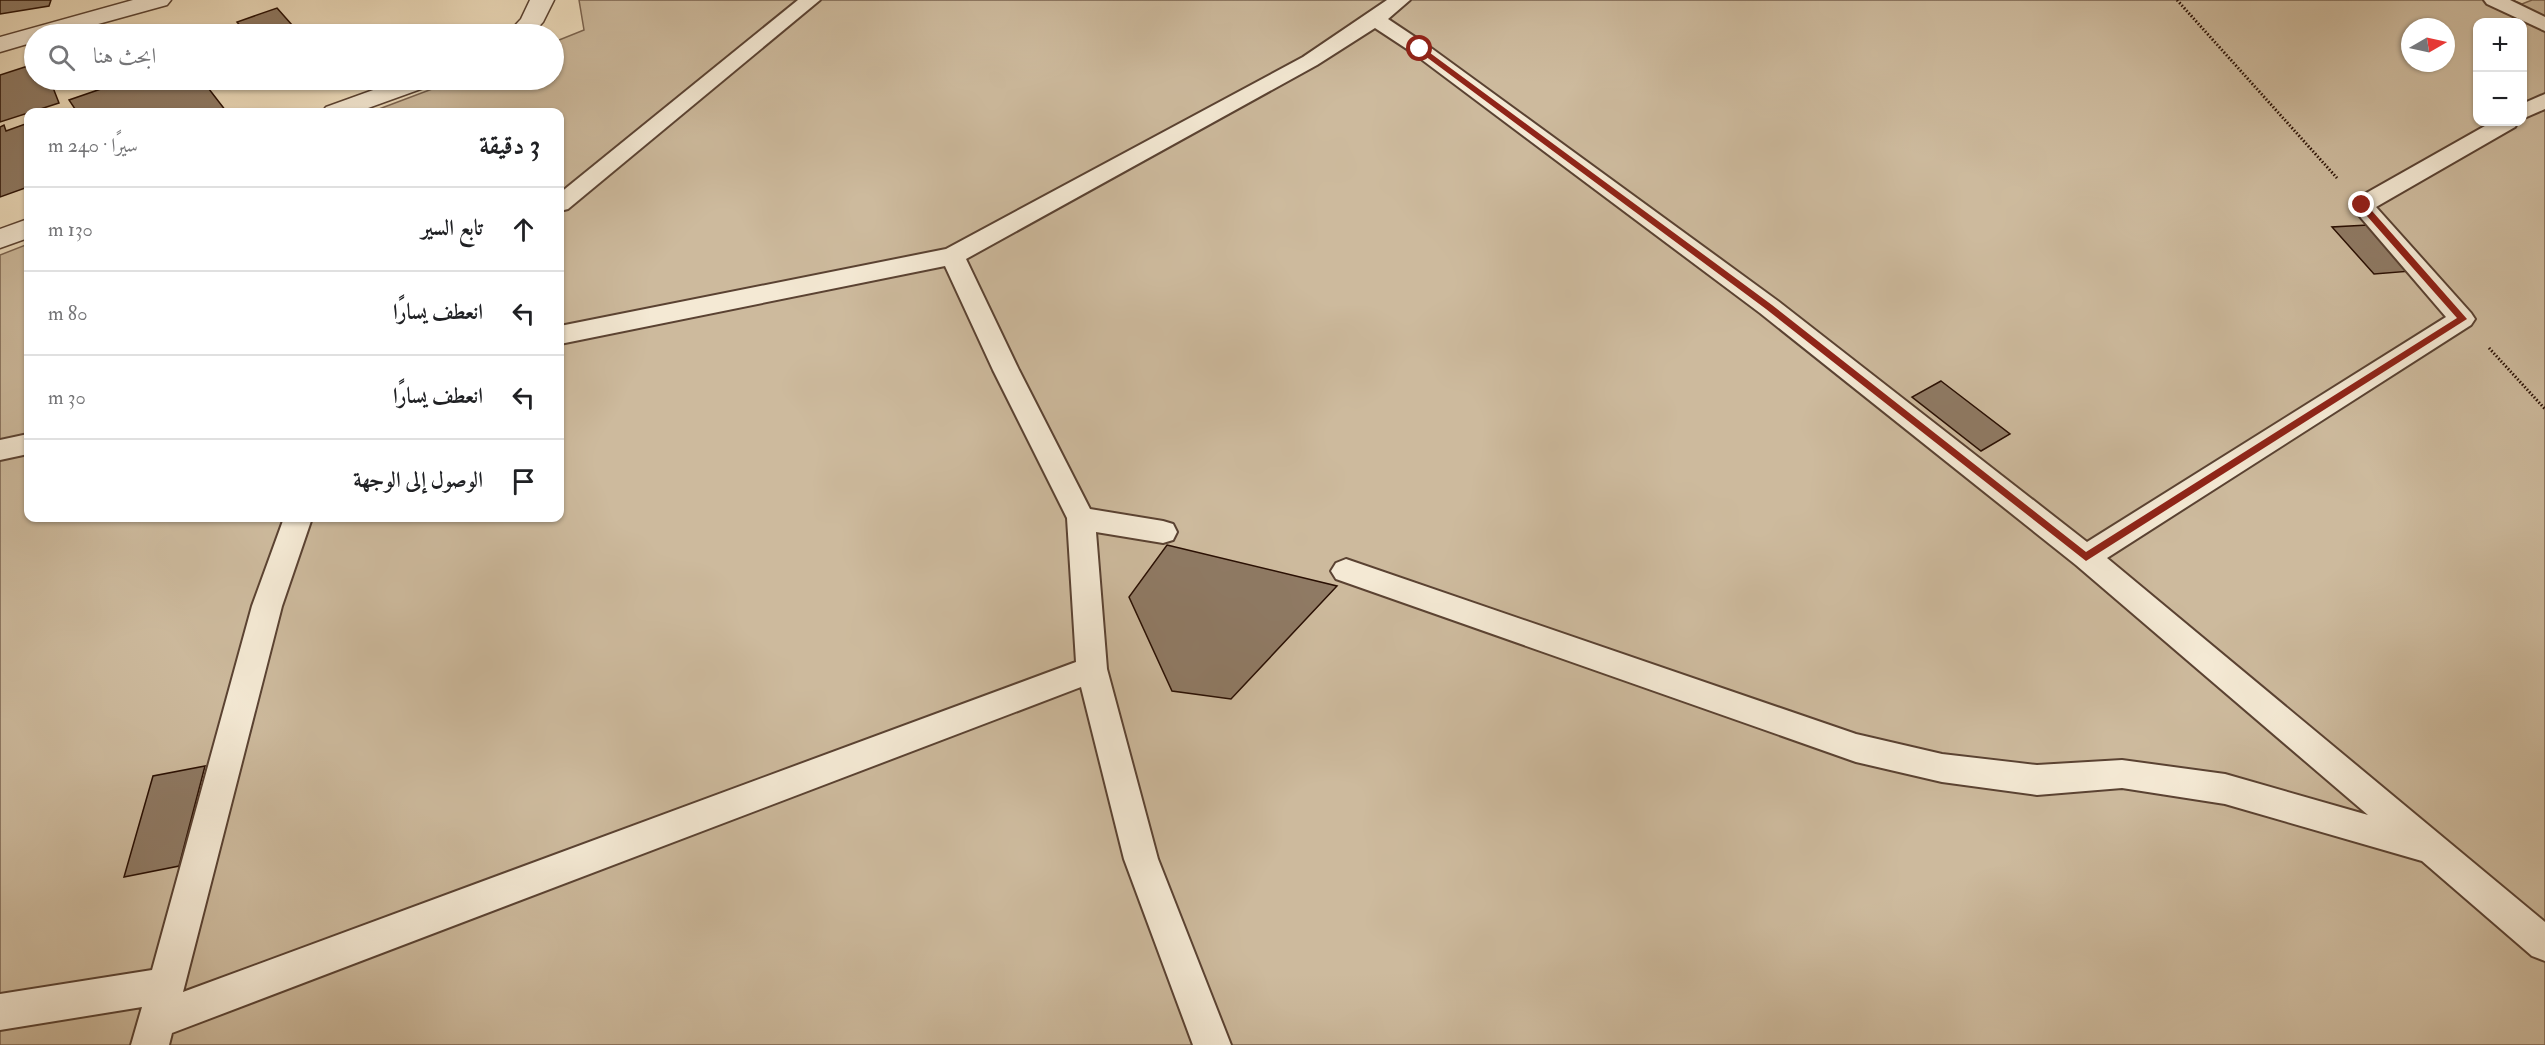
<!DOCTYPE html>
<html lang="ar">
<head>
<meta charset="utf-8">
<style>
	body { margin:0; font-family:"IM FELL Double Pica",Amiri,serif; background:#f2f2f2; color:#202124; direction:rtl }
	.controls { position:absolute; right:18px; top:18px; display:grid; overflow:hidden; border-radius:12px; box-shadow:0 2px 4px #0004 }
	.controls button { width:54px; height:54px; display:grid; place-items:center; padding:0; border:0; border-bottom:2px solid #e0e0e0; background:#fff; color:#202124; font:30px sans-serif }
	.compass { position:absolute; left:2401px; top:18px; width:54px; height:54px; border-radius:50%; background:#fff; box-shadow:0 2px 4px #0004; rotate:81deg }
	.stop { position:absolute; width:18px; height:18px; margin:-14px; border:4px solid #8f2418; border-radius:50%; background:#fff }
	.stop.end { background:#8f2418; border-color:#fff; box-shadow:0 2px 6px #0008 }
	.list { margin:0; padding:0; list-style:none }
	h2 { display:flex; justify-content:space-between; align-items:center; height:78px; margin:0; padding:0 24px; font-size:26px }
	h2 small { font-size:20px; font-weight:400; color:#757577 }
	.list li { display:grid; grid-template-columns:39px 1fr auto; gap:18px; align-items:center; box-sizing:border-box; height:84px; padding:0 24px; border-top:2px solid #e0e0e0 }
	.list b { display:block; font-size:22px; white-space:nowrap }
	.list em { font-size:20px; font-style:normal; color:#757577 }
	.icon { flex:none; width:33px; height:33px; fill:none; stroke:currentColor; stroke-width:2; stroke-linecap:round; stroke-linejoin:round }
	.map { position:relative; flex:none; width:2545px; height:1045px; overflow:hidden; direction:ltr }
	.search { position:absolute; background:#fff; box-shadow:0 2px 4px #0004; left:24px; top:24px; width:540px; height:66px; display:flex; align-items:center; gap:15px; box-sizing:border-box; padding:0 21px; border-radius:33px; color:#757577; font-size:22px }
	.panel { position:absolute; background:#fff; box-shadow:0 2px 4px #0004; left:24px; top:108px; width:540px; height:414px; border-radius:12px; direction:rtl }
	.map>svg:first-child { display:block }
</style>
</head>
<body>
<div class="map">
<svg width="2545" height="1045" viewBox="0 0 2545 1045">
	<rect width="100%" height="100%" fill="#eeddbd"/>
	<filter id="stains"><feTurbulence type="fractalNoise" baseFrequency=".00333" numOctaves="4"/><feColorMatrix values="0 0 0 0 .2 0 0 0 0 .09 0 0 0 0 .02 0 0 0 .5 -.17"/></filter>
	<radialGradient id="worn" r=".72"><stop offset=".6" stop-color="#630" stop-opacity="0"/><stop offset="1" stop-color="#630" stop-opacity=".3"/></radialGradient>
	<!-- green -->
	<path fill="#cdba9d" stroke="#7b6450" stroke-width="1.5" fill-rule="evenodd" d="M579 0H2512L2522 4 2532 0H2545V1045H0V255L28 244V518H560V112H371L456 80H554V42L584 30ZM2478 22H2522V122H2478ZM2410 27H2446V63H2410Z"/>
	<!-- building -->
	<g fill="#8f7a64" stroke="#290f03" stroke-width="1.5">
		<path d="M0 0H51L49 6 0 14Z"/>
		<path d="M277 8 300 34H247L237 22Z"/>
		<path d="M28 66 30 70 34 69V80H50L59 103 0 122V75Z"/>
		<path d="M127 80H202L226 111 77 112 69 100Z"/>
		<path d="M28 123V187L0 197V127L4 125 6 131Z"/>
		<path d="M2368 225 2412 271 2374 274 2332 227Z"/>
		<path d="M1941 381 2010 434 1981 451 1912 397Z"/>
		<path d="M1167 545 1337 586 1231 699 1172 691 1129 597Z"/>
		<path d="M205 766 179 866 124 877 153 776Z"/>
	</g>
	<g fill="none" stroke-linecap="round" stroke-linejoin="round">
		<defs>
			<g id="service">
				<path d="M798 0H820L568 209 560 211V193Z"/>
				<path d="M1387 0H1410L1388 19 1427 45 1778 301 2087 542 2446 317 2350 205 2354 200 2492 122H2518L2515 127 2376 207 2471 313 2475 319 2471 325 2107 558 2545 922V961L2532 956 2422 861 2225 804 2122 788 2037 795 1942 782 1856 762 1336 579 1331 571 1336 563 1346 559 1856 734 1942 754 2037 765 2122 760 2225 774 2368 815 2076 565 1760 313 1413 53 1375 28 1317 65 966 259 1019 370 1090 509 1163 521 1173 524 1177 532 1173 540 1163 543 1096 532 1107 669 1158 859 1231 1045H1193L1124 859 1081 687 172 1033 169 1045H131L142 1007 0 1030V994L152 970 252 606 284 518H312L282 606 183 992 1076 662 1067 518 993 370 945 266 560 344V326L946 249 1303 57Z"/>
				<path d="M2484 0H2510L2545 17V31L2487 4Z"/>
				<path d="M2545 94V109L2522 119V104Z"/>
				<path d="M28 434V454L0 460V440Z"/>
			</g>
			<g id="minor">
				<path d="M133 0H171L167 5 62 34H34V42L0 52V37Z"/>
				<path d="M530 0H554L543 22 532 34H507L521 19Z"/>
				<path d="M401 80H435L432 85 357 112H322L326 107Z"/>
				<path d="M28 219V238L0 248V229Z"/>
			</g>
		</defs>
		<!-- service casing -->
		<use href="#service" stroke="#5a4232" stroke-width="4"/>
		<!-- minor casing -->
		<use href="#minor" stroke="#5a4232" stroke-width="3"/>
		<!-- path -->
		<g stroke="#290f03" stroke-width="3" stroke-dasharray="1.5 2" stroke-linecap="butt">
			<path d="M2177 0 2337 178"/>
			<path d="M2489 348 2545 409"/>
		</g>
		<!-- service -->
		<use href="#service" fill="#f4e9d4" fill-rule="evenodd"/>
		<!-- minor -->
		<use href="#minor" fill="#f4e9d4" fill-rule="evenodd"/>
	</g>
	<!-- route -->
	<path fill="#8f2418" d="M1417 47H1422L1772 305 2086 552 2457 318 2359 207V203H2365L2467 319 2086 561 1766 309 1417 50Z"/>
	<rect width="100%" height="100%" filter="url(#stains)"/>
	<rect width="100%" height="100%" fill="url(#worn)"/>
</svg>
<div class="controls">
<button>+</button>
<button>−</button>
</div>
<svg class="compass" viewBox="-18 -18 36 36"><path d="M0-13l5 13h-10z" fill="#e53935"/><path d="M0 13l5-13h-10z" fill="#757577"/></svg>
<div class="stop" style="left:1420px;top:49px"></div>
<div class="stop end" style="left:2362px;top:205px"></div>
<div class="search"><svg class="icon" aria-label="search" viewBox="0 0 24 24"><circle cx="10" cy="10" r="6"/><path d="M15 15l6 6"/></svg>ابحث هنا</div>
<section class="panel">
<h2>3 دقيقة<small>سيرًا · 240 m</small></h2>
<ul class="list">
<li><svg class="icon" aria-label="ahead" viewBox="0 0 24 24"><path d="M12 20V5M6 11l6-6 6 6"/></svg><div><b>تابع السير</b></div><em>130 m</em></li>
<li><svg class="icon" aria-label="left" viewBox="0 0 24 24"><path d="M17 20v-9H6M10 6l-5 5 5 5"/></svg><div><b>انعطف يسارًا</b></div><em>80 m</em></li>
<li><svg class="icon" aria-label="left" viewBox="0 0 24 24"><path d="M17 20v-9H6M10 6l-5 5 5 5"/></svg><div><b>انعطف يسارًا</b></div><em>30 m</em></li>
<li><svg class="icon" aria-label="arrive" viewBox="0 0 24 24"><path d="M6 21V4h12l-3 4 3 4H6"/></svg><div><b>الوصول إلى الوجهة</b></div></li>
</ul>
</section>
</div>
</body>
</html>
